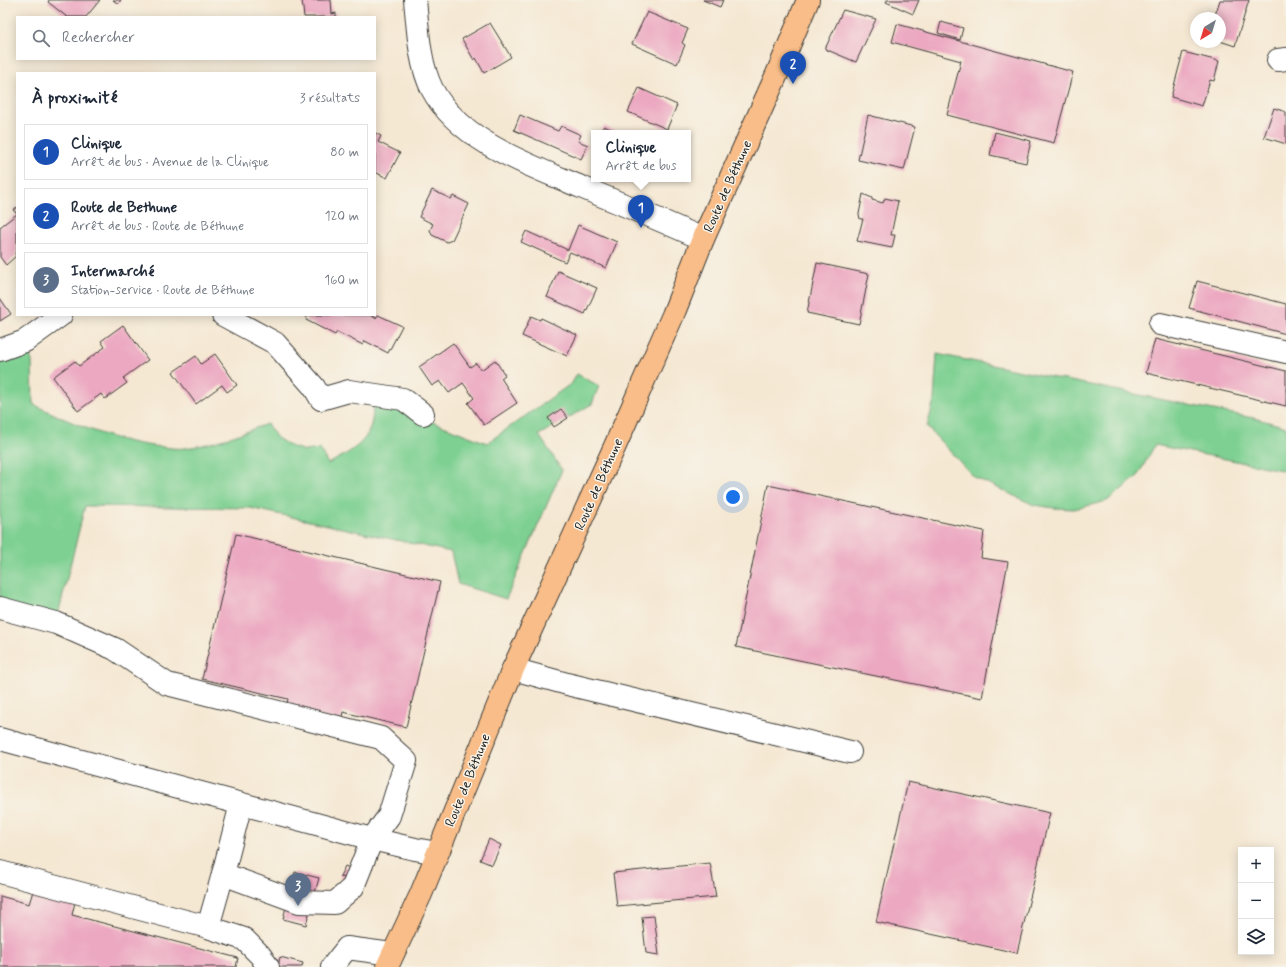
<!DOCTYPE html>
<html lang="fr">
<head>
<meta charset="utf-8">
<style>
	body { margin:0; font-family:Mynerve,sans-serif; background:#f6f6f7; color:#1f2937 }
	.controls { position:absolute; right:12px; bottom:12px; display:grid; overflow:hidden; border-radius:0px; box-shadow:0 2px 10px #0003 }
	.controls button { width:36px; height:36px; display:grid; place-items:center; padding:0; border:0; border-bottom:1px solid #e0e1e3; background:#fff; color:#1f2937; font:20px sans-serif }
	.compass { position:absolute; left:1190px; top:12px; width:36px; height:36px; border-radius:50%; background:#fff; box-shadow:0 2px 10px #0003; rotate:218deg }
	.you { position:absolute; left:733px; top:497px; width:14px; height:14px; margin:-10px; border:3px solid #fff; border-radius:50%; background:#1a73e8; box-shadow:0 0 0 6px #1a73e833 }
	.badge { display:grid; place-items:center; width:26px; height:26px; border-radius:50%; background:#db2777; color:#fff; font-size:13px; font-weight:700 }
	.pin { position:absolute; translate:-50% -33px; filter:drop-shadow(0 1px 2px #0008) }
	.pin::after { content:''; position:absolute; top:21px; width:14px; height:12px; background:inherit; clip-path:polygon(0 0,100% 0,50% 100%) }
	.popup { position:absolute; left:591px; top:130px; width:100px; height:52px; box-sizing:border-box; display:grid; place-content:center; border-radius:0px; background:#fff; filter:drop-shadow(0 1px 3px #0005); font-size:13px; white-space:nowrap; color:#747a83 }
	.popup b { font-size:15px; color:#1f2937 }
	.popup::after { content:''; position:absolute; left:50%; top:100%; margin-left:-8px; border:8px solid transparent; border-top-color:#fff }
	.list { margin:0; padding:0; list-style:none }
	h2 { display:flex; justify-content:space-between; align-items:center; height:52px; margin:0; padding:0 16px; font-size:17px }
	h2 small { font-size:13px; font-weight:400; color:#747a83 }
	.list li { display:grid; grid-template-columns:26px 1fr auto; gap:12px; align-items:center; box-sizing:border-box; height:56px; margin:0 8px 8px; padding:0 8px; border:1px solid #e0e1e3; border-radius:0px }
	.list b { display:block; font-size:15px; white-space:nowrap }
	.list p { margin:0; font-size:13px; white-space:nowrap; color:#747a83 }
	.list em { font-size:13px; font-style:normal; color:#747a83 }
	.icon { flex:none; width:22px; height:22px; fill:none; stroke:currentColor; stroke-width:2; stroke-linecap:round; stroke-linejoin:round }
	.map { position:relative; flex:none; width:1286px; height:967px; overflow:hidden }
	.search { position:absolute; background:#fff; box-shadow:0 2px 10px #0003; left:16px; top:16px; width:360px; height:44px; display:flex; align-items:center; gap:10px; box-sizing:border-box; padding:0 14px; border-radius:0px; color:#747a83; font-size:15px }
	.panel { position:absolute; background:#fff; box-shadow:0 2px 10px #0003; left:16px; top:72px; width:360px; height:244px; border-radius:0px }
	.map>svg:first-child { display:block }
</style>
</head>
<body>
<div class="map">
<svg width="1286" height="967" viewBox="0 0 1286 967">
	<rect width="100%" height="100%" fill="#f7f3e8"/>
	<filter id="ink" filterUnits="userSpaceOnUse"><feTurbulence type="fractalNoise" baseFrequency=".025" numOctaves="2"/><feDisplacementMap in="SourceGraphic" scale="8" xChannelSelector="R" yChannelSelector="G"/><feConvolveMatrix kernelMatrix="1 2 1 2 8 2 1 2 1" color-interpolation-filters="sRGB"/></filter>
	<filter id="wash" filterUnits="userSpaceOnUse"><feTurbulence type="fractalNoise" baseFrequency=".012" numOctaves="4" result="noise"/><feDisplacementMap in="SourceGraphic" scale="16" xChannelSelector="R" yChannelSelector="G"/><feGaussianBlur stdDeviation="0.9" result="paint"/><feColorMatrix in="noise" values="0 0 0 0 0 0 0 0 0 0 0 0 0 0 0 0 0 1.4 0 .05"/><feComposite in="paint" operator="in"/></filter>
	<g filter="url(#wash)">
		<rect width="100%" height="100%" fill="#f5e8d3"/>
		<!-- green -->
		<g fill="#7ed092" stroke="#4d7657">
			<path d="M25 341 32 361 33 404C74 424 118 444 164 447 170 448 178 449 185 448 213 445 241 433 267 424L277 438 290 446 305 451 320 449 328 464C341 457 361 447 368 433 373 423 373 410 374 399L487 443 572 383 577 374 599 386 592 404 539 435 562 470 506 599 458 584 451 552 250 508 85 506 56 623 0 608V350Z"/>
			<path d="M937 354 1258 419 1286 427V471L1155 445 1137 477 1107 501 1074 509 1054 508 1034 505 974 477 927 427 934 400Z"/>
		</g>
		<g id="blocks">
			<!-- building -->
			<g fill="#eca8c1">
				<path d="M49 0H100L86 17H67L48 2Z"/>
				<path d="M113 0H121L118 4Z"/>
				<path d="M302 0H331L332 14 336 13V17H304Z"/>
				<path d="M703 0H723L720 7Z"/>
				<path d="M887 0H919L913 14 886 2Z"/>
				<path d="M1220 0H1249L1235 46 1220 41V18H1214Z"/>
				<path d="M843 10 876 19 856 62 825 49Z"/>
				<path d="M647 12 688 29 682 43 685 45 677 64 632 44Z"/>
				<path d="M941 22 963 28 960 40 938 33Z"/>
				<path d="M490 23 511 57 484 73 476 58 474 60 462 39Z"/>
				<path d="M897 24 1073 72 1054 143 947 115 961 61 892 42Z"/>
				<path d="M1183 52 1219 61 1214 81 1210 80 1202 106 1171 97Z"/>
				<path d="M639 88 677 105 667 129 628 112Z"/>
				<path d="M1274 108 1286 112V144L1264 137Z"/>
				<path d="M520 115 558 131 561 126 581 135 578 141 588 145 581 159 514 130Z"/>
				<path d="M868 115 915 127 904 170 858 160Z"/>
				<path d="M604 126 619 133H600Z"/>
				<path d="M995 132 1031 141 1026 163 990 155Z"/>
				<path d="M375 133 381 136 378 142 400 153 387 178 375 172Z"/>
				<path d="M432 190 451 199 453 196 469 204 452 240 447 242 432 235 430 230 433 224 419 217Z"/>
				<path d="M863 194 872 198V200L883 203 885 198 898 201 891 235H895L892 248 857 241 863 219H860L859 214Z"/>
				<path d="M17 207V251L15 253 16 256 6 265 0 257V227L17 214 13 210Z"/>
				<path d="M578 225 617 242 606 268 570 252 565 262 521 242 526 231 568 250Z"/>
				<path d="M817 263 869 274 859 324 807 313Z"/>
				<path d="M558 271 597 288 585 314 547 297Z"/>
				<path d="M1197 281 1286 304V334L1189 308Z"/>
				<path d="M0 298 11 314 0 321Z"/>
				<path d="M303 315H369L376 318 378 315 402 326 388 353 365 341 363 345 337 332 335 335 306 320 307 317Z"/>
				<path d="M531 316 540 320 541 318 577 335 567 356 522 336Z"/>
				<path d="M123 325 148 360 123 378 127 383 105 399 101 394 78 411 53 377 75 361 79 366 105 347 101 341Z"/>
				<path d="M1155 339 1286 371V406L1146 373Z"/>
				<path d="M453 343 470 367 476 363 481 370 495 360 505 375 501 378 517 403 484 425 468 403 474 398 463 383 449 393 440 381 432 386 419 367Z"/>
				<path d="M215 354 237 385 227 392 222 385 196 404 173 372 196 356 201 364Z"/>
				<path d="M561 409 568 418 554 427 548 418Z"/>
				<path d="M768 485 984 531 981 558 1008 562 982 698 736 647Z"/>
				<path d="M236 534 440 582 406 727 343 712 341 721 286 708 288 699 202 679Z"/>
				<path d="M908 782 1050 813 1017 953 876 922Z"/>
				<path d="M489 839 501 845 492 865 480 860Z"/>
				<path d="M710 863 716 897 617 906 613 873Z"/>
				<path d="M345 866 352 869 347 879 340 876Z"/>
				<path d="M295 872 319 878 306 925 283 919Z"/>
				<path d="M33 891 75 902 72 915 238 958 236 967H0V896L29 904Z"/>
				<path d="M654 916 659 955 646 953 642 917Z"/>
				<path d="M280 957 303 963 302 967H278Z"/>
			</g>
		</g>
	</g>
	<g filter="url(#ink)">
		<use href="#blocks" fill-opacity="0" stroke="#3d3b37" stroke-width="1"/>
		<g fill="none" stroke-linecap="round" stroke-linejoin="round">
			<defs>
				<g id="minor">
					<path d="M415 0C418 29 419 63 432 89 459 141 529 165 581 187 622 204 663 221 703 239"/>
					<path d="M1278 60 1286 59"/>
					<path d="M223 315 275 343 314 387 321 399 349 391 403 399 423 414"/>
					<path d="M1160 324 1286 352"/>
					<path d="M0 350 25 341 61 315"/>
					<path d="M0 608 56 623 115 649 167 684 381 738 406 761 389 816 372 839 353 887 335 903 299 902 223 874"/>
					<path d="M513 669 571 685 850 752"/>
					<path d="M0 739 372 839 415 849 437 853"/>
					<path d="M0 872 208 927 223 874 241 804"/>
					<path d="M208 927 244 939 260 955 268 967"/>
					<path d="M332 967 347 948 392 954"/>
				</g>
				<path id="major" d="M387 967 421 894 513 669 615 446 673 315 703 239 777 74 808 0"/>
			</defs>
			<!-- minor casing -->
			<use href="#minor" stroke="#3d3b37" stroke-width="24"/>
			<!-- major casing -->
			<use href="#major" stroke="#3d3b37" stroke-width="24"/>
			<!-- minor -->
			<use href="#minor" stroke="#fff" stroke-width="22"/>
			<!-- major -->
			<use href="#major" stroke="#f8bd88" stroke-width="22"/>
		</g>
	</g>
	<g text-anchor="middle" stroke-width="3" stroke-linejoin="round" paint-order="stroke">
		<!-- street labels -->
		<g font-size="14" fill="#1c1c1c" stroke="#f7f3e8">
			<text transform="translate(727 186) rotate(-66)" y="5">Route de Béthune</text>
			<text transform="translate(598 484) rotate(-66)" y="5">Route de Béthune</text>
			<text transform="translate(467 780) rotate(-68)" y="5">Route de Béthune</text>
		</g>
	</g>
</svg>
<div class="controls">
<button>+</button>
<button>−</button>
<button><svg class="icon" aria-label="layers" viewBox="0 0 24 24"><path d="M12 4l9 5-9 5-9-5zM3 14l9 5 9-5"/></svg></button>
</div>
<svg class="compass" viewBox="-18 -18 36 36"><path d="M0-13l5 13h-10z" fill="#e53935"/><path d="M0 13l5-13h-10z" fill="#747a83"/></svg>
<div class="you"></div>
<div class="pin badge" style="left:641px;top:228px;background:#1a4fb4">1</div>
<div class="popup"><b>Clinique</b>Arrêt de bus</div>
<div class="pin badge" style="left:793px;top:84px;background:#1a4fb4">2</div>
<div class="pin badge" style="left:298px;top:906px;background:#5c6f8a">3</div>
<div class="search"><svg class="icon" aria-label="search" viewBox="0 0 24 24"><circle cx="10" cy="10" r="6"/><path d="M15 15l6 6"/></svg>Rechercher</div>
<section class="panel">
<h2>À proximité<small>3 résultats</small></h2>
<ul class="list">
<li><span class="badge" style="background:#1a4fb4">1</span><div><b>Clinique</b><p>Arrêt de bus · Avenue de la Clinique</p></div><em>80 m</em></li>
<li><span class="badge" style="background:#1a4fb4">2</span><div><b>Route de Bethune</b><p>Arrêt de bus · Route de Béthune</p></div><em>120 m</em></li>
<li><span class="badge" style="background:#5c6f8a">3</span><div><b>Intermarché</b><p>Station-service · Route de Béthune</p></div><em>160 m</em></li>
</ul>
</section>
</div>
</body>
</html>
